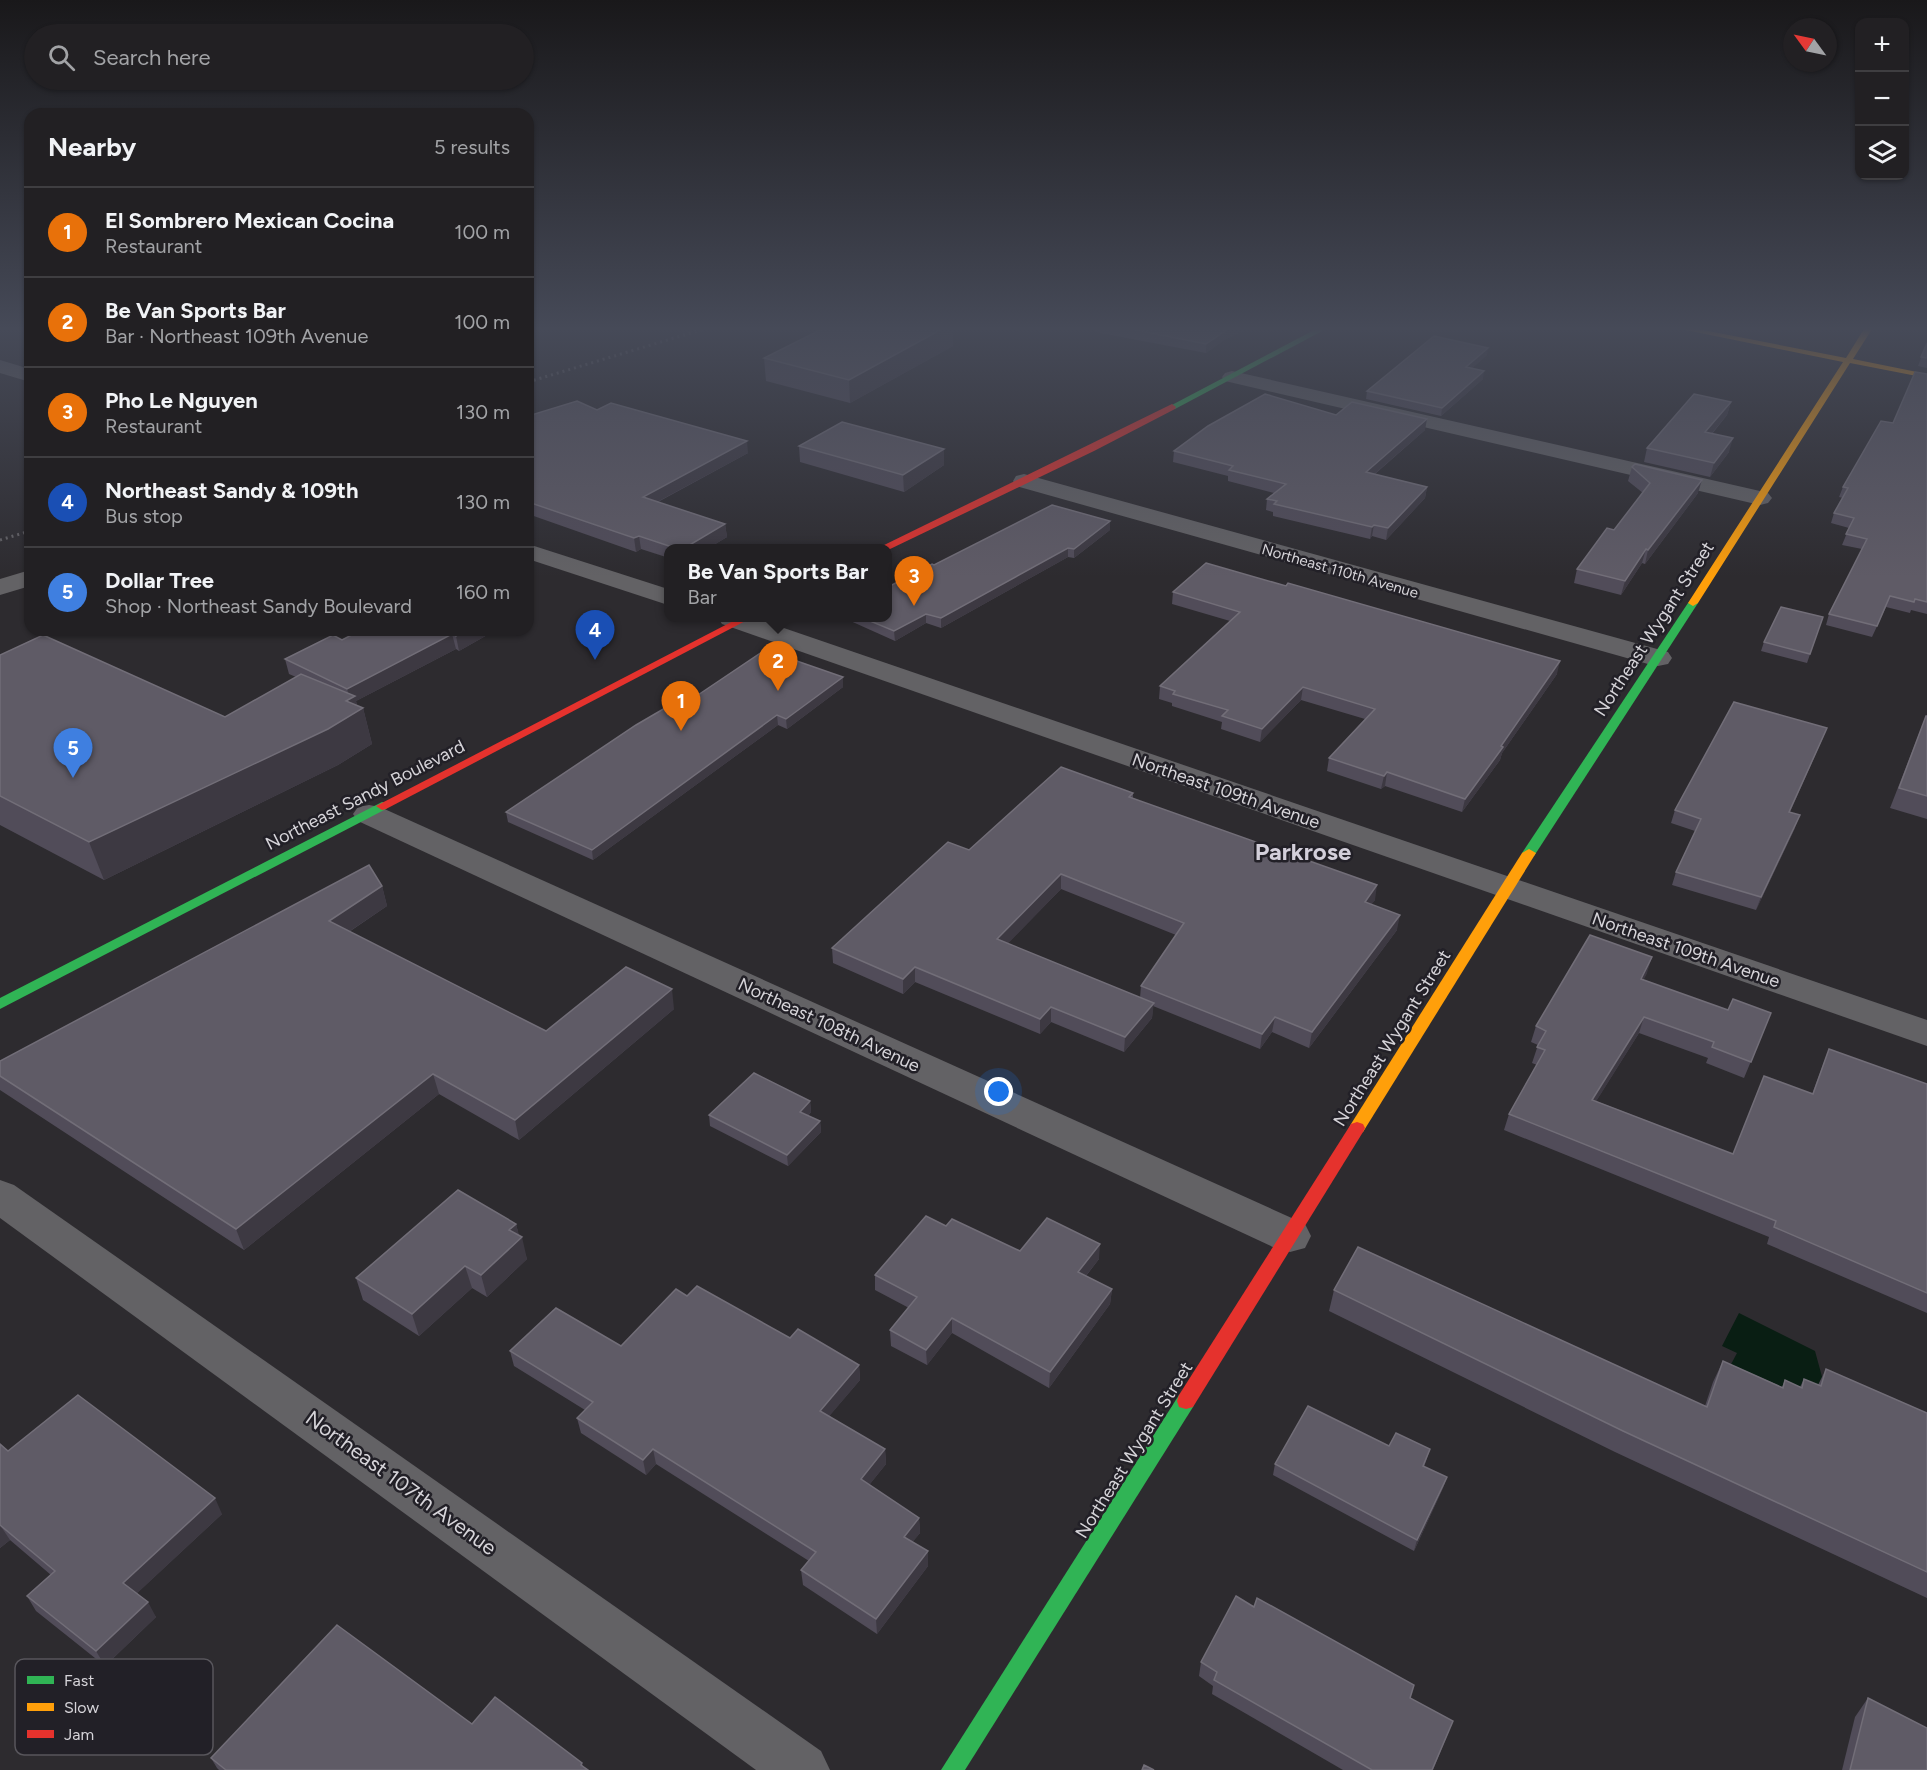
<!DOCTYPE html>
<html lang="en">
<head>
<meta charset="utf-8">
<style>
	body { margin:0; font-family:Figtree,sans-serif; background:#2a282b; color:#f1f3f6 }
	.controls { position:absolute; right:18px; top:18px; display:grid; overflow:hidden; border-radius:12px; box-shadow:0 2px 4px #0004 }
	.controls button { width:54px; height:54px; display:grid; place-items:center; padding:0; border:0; border-bottom:2px solid #3f3e41; background:#222023; color:#f1f3f6; font:30px sans-serif }
	.compass { position:absolute; left:1783px; top:18px; width:54px; height:54px; border-radius:50%; background:#222023; box-shadow:0 2px 4px #0004; rotate:303deg }
	.you { position:absolute; left:999px; top:1092px; width:21px; height:21px; margin:-15px; border:4px solid #fff; border-radius:50%; background:#1a73e8; box-shadow:0 0 0 9px #1a73e833 }
	.badge { display:grid; place-items:center; width:39px; height:39px; border-radius:50%; background:#0b8043; color:#fff; font-size:20px; font-weight:700 }
	.pin { position:absolute; translate:-50% -50px; filter:drop-shadow(0 2px 3px #0008) }
	.pin::after { content:''; position:absolute; top:32px; width:21px; height:18px; background:inherit; clip-path:polygon(0 0,100% 0,50% 100%) }
	.popup { position:absolute; left:664px; top:544px; width:228px; height:78px; box-sizing:border-box; display:grid; place-content:center; border-radius:12px; background:#222023; filter:drop-shadow(0 2px 4px #0005); font-size:20px; white-space:nowrap; color:#a2a3a6 }
	.popup b { font-size:22px; color:#f1f3f6 }
	.popup::after { content:''; position:absolute; left:50%; top:100%; margin-left:-12px; border:12px solid transparent; border-top-color:#222023 }
	.list { margin:0; padding:0; list-style:none }
	h2 { display:flex; justify-content:space-between; align-items:center; height:78px; margin:0; padding:0 24px; font-size:26px }
	h2 small { font-size:20px; font-weight:400; color:#a2a3a6 }
	.list li { display:grid; grid-template-columns:39px 1fr auto; gap:18px; align-items:center; box-sizing:border-box; height:90px; padding:0 24px; border-top:2px solid #3f3e41 }
	.list b { display:block; font-size:22px; white-space:nowrap }
	.list p { margin:0; font-size:20px; white-space:nowrap; color:#a2a3a6 }
	.list em { font-size:20px; font-style:normal; color:#a2a3a6 }
	.icon { flex:none; width:33px; height:33px; fill:none; stroke:currentColor; stroke-width:2; stroke-linecap:round; stroke-linejoin:round }
	.map { position:relative; flex:none; width:1927px; height:1770px; overflow:hidden }
	.search { position:absolute; background:#222023; box-shadow:0 2px 4px #0004; left:24px; top:24px; width:510px; height:66px; display:flex; align-items:center; gap:15px; box-sizing:border-box; padding:0 21px; border-radius:33px; color:#a2a3a6; font-size:22px }
	.panel { position:absolute; background:#222023; box-shadow:0 2px 4px #0004; left:24px; top:108px; width:510px; height:528px; border-radius:18px }
	.map>svg:first-child { display:block }
</style>
</head>
<body>
<div class="map">
<svg width="1927" height="1770" viewBox="0 0 1927 1770">
	<rect width="100%" height="100%" fill="#2d2b2f"/>
	<!-- water -->
	<path fill="#091e13" d="M1739 1313 1815 1351 1824 1384 1773 1393 1728 1370 1737 1353 1722 1346Z"/>
	<g fill="none" stroke-linecap="round" stroke-linejoin="round">
		<!-- street -->
		<g fill="#636265" fill-rule="evenodd">
			<path d="M0 360 30 369V382L0 373Z"/>
			<path d="M1232 371 1760 491 1768 493 1772 498 1768 503 1760 505 1225 381 1222 377 1225 373Z"/>
			<path d="M1024 474 1668 652 1672 658 1668 664 1658 666 1648 664 1016 486 1013 481 1016 476Z"/>
			<path d="M528 544 668 589V605L528 559Z"/>
			<path d="M30 570V586L0 595V579Z"/>
			<path d="M718 618H755L1927 1020V1046L722 624Z"/>
			<path d="M369 805 380 807 1305 1224 1311 1236 1305 1248 1290 1252 1275 1248 358 821 353 814 358 807Z"/>
			<path d="M0 1180 14 1185 821 1751 830 1770H756L0 1218Z"/>
		</g>
		<!-- fast -->
		<g fill="#30b455" fill-rule="evenodd">
			<path d="M1316 329H1326L1175 409 1168 407Z"/>
			<path d="M1693 600 1698 603 1536 853 1534 856H1524L1522 853 1688 603Z"/>
			<path d="M382 802 386 803 388 806 386 809 0 1009V998Z"/>
			<path d="M1186 1393 1193 1395 1195 1401 1193 1407 965 1770H941L1179 1395Z"/>
		</g>
		<!-- slow -->
		<g fill="#ff9f0a" fill-rule="evenodd">
			<path d="M1681 329H1698L1846 358 1864 329H1872L1853 359 1927 374V378L1850 363 1698 603 1693 606 1688 603 1843 362Z"/>
			<path d="M1529 849 1536 853 1363 1132 1357 1134 1351 1132 1349 1128 1351 1124 1522 853Z"/>
		</g>
		<!-- jam -->
		<g fill="#e5322d" fill-rule="evenodd">
			<path d="M1172 404 1176 407 1175 409 1094 451 888 550 878 548Z"/>
			<path d="M739 618H751L386 809 382 810 376 806Z"/>
			<path d="M1357 1122 1363 1124 1365 1128 1363 1132 1193 1407 1186 1409 1179 1407 1177 1401 1179 1395 1351 1124Z"/>
		</g>
		<!-- rail -->
		<g stroke="#646266" stroke-width="3" stroke-dasharray="2 4" stroke-linecap="butt">
			<path d="M528 382 704 329"/>
			<path d="M0 540 30 531"/>
		</g>
	</g>
	<!-- wall -->
	<g fill="#514c59" fill-rule="evenodd">
		<path d="M822 329H953V346L850 403 766 381 764 358Z"/>
		<path d="M1095 329H1247L1224 340 1206 353 1095 332Z"/>
		<path d="M1927 343V368L1918 366Z"/>
		<path d="M1487 355 1472 368 1483 379 1441 416 1366 399 1367 391Z"/>
		<path d="M1927 374V614L1911 610 1910 613 1886 607 1872 637 1826 625 1829 614 1862 549 1842 545 1849 528 1831 523 1834 513 1843 498 1839 497 1843 487 1893 423Z"/>
		<path d="M1731 402 1727 415 1712 434 1729 452 1710 477 1644 462 1647 448Z"/>
		<path d="M597 410 748 453 658 502 725 524 727 537 707 549H669V558L641 549 636 552 528 514V416Z"/>
		<path d="M1336 415 1425 430 1375 474 1427 487 1425 498 1386 540 1372 536 1370 539 1273 516V512L1266 510 1267 499 1274 493 1228 481V476L1173 462 1174 451Z"/>
		<path d="M799 446 944 449V465L904 492 800 462Z"/>
		<path d="M1632 467 1698 493 1645 564 1642 563 1621 595 1574 583 1577 569 1614 530 1643 493 1628 481Z"/>
		<path d="M1110 530 1074 558 1068 557 941 628 926 623 895 641 846 619V618H888L934 565Z"/>
		<path d="M1173 592 1557 674 1502 753 1500 760 1462 812 1385 786 1381 789 1327 771 1329 758 1365 719 1301 700 1260 742 1221 729 1222 722 1172 706V703L1159 699 1160 686 1230 621 1172 604Z"/>
		<path d="M1823 617 1807 663 1761 651 1764 642Z"/>
		<path d="M361 630H496L459 651 456 649 356 701 357 706 363 708 372 744 338 765 104 880 0 825V655L225 717 296 677 289 674 285 659 342 640Z"/>
		<path d="M843 677V687L787 729 778 725 593 860 508 822 506 812 689 701Z"/>
		<path d="M1926 716H1927V819L1890 808Z"/>
		<path d="M1827 728 1822 740 1790 812 1795 828 1756 910 1672 885 1676 872 1695 831 1671 823 1675 810Z"/>
		<path d="M1133 793V798L1375 900 1371 904 1397 930 1309 1048 1272 1032 1260 1049 1153 1006 1152 1018 1124 1052 1051 1022 1040 1034 915 982 903 994 833 963 832 948 969 850ZM1061 889 1176 935 1141 986 1140 998 1007 944Z"/>
		<path d="M382 886 387 906 349 932 546 1031 674 1009 519 1140 439 1094 244 1250 0 1090V1061Z"/>
		<path d="M1647 973 1643 980 1728 1010 1771 1013 1744 1078 1706 1063 1708 1058 1639 1033 1596 1101 1733 1154 1812 1094 1829 1049 1927 1084V1313L1767 1244 1769 1237 1504 1130 1509 1114 1537 1065 1532 1063 1538 1045 1531 1042 1536 1026Z"/>
		<path d="M810 1101 811 1112 808 1116 820 1121 821 1132 788 1166 710 1126 709 1115Z"/>
		<path d="M516 1224 519 1236 527 1259 487 1297 472 1288 419 1336 363 1300 356 1278Z"/>
		<path d="M946 1226 1020 1251 1099 1259 1086 1276 1112 1289 1110 1304 1049 1388 952 1333 927 1365 891 1346 890 1330 909 1308 875 1290V1275Z"/>
		<path d="M1334 1290 1705 1406 1713 1382 1723 1361 1782 1387 1785 1380 1800 1387 1804 1379 1818 1385 1826 1369 1927 1413V1598L1615 1452 1329 1311Z"/>
		<path d="M687 1296 790 1338 859 1365 860 1380 829 1416 885 1449 886 1464 869 1485 919 1518 920 1533 912 1542 928 1551V1566L877 1634 803 1585 801 1570 809 1561 656 1464 646 1475 581 1433 577 1418 585 1410 514 1366 510 1351 621 1346Z"/>
		<path d="M0 1444 8 1451 222 1514 137 1593 156 1617 105 1666 36 1611 27 1596 51 1575 10 1540 0 1548Z"/>
		<path d="M1389 1446 1430 1449 1424 1467 1447 1477 1443 1488 1414 1551 1273 1475 1275 1464Z"/>
		<path d="M1254 1607 1410 1698 1453 1721 1433 1770H1343L1212 1694 1213 1686 1199 1676 1201 1662Z"/>
		<path d="M1868 1698 1927 1770H1842L1855 1717Z"/>
		<path d="M472 1724 582 1763 583 1767 588 1770H219L217 1768 211 1758Z"/>
	</g>
	<!-- shaded-wall -->
	<g fill="#3d3942">
		<path d="M942 329H953V346L850 403 849 380Z"/>
		<path d="M1228 329H1247L1224 340 1206 353V344Z"/>
		<path d="M1488 348 1487 355 1465 375 1466 367Z"/>
		<path d="M1484 371 1483 379 1441 416 1442 408Z"/>
		<path d="M1731 402 1727 415 1701 446 1705 432Z"/>
		<path d="M1427 419 1425 430 1364 483 1366 472Z"/>
		<path d="M1733 438 1729 452 1710 477 1714 463Z"/>
		<path d="M747 441 748 453 644 509 643 497Z"/>
		<path d="M944 449V465L904 492 903 475Z"/>
		<path d="M1702 480 1698 493 1645 564 1648 550Z"/>
		<path d="M1427 487 1425 498 1386 540 1388 528Z"/>
		<path d="M1110 521V530L1074 558V549Z"/>
		<path d="M725 524 727 537 707 549H683Z"/>
		<path d="M1374 525 1372 536 1370 539 1372 527Z"/>
		<path d="M639 536 641 549 636 552 634 538Z"/>
		<path d="M1068 548V557L941 628V618Z"/>
		<path d="M1646 549 1642 563 1621 595 1625 581Z"/>
		<path d="M531 594 533 609 528 612V596Z"/>
		<path d="M926 614V623L895 641 894 631Z"/>
		<path d="M467 630H496L459 651 456 636Z"/>
		<path d="M452 634 456 649 356 701 359 711 363 708 372 744 338 765 104 880 89 842 350 699 347 689Z"/>
		<path d="M1560 661 1557 674 1502 753 1500 760 1462 812 1465 799 1501 746Z"/>
		<path d="M843 677V687L787 729 786 719Z"/>
		<path d="M1303 687 1301 700 1260 742 1262 729Z"/>
		<path d="M777 715 778 725 593 860 592 850Z"/>
		<path d="M1827 728 1822 740 1784 824 1789 812Z"/>
		<path d="M1387 772 1385 786 1381 789 1384 776Z"/>
		<path d="M1800 815 1795 828 1756 910 1761 897Z"/>
		<path d="M1061 874V889L997 955V939Z"/>
		<path d="M1377 885 1375 900 1362 917 1365 902Z"/>
		<path d="M382 886 387 906 335 941 329 921Z"/>
		<path d="M1400 915 1397 930 1309 1048 1312 1032Z"/>
		<path d="M1652 957 1647 973 1636 995 1641 979Z"/>
		<path d="M915 967V982L903 994V979Z"/>
		<path d="M672 989 674 1009 519 1140 515 1120Z"/>
		<path d="M1154 1003 1152 1018 1124 1052 1125 1037Z"/>
		<path d="M1051 1007V1022L1040 1034V1019Z"/>
		<path d="M1275 1017 1272 1032 1260 1049 1262 1034Z"/>
		<path d="M1644 1017 1639 1033 1587 1116 1592 1100Z"/>
		<path d="M433 1074 439 1094 244 1250 236 1229Z"/>
		<path d="M810 1101 811 1112 801 1123 800 1112Z"/>
		<path d="M820 1121 821 1132 788 1166 787 1155Z"/>
		<path d="M516 1224 520 1239 522 1237 527 1259 487 1297 481 1275 509 1230Z"/>
		<path d="M1100 1244 1099 1259 1077 1287 1078 1272Z"/>
		<path d="M465 1266 472 1288 419 1336 412 1314Z"/>
		<path d="M1112 1289 1110 1304 1049 1388 1050 1372Z"/>
		<path d="M952 1318V1333L927 1365 926 1350Z"/>
		<path d="M859 1365 860 1380 821 1426 820 1411Z"/>
		<path d="M653 1449 656 1464 646 1475 643 1460Z"/>
		<path d="M885 1449 886 1464 862 1494 861 1479Z"/>
		<path d="M1447 1477 1443 1488 1414 1551 1417 1540Z"/>
		<path d="M215 1498 222 1514 132 1598 123 1583Z"/>
		<path d="M919 1518 920 1533 905 1552 904 1537Z"/>
		<path d="M0 1525 10 1540 0 1548Z"/>
		<path d="M928 1551V1566L877 1634 876 1619Z"/>
		<path d="M148 1602 156 1617 105 1666 96 1651Z"/>
	</g>
	<!-- building -->
	<g fill="#5f5b66" stroke="#726e78" stroke-width="1.5">
		<path d="M822 329H942L849 380 764 358Z"/>
		<path d="M1131 329H1228L1206 344Z"/>
		<path d="M1434 336 1488 348 1466 367 1484 371 1442 408 1367 391Z"/>
		<path d="M1927 343V358L1921 357Z"/>
		<path d="M1915 372 1927 374V602L1915 599 1914 602 1890 596 1877 626 1829 614 1867 539 1846 534 1854 518 1834 513 1848 488 1843 487 1881 421 1893 423Z"/>
		<path d="M1265 394 1336 415 1352 402 1427 419 1366 472 1427 487 1388 528 1374 525 1372 527 1274 504 1277 501 1267 499 1286 484 1229 470 1233 466 1174 451 1208 426Z"/>
		<path d="M1694 394 1731 402 1705 432 1733 438 1714 463 1647 448Z"/>
		<path d="M577 401 597 410 611 403 747 441 643 497 725 524 683 549H678L639 536 634 538 528 502V416Z"/>
		<path d="M842 422 944 449 903 475 799 446Z"/>
		<path d="M1635 464 1702 480 1648 550 1646 549 1625 581 1577 569 1607 528 1614 530 1650 483 1632 467Z"/>
		<path d="M1052 505 1110 521 1074 549 1068 548 941 618 926 614 894 631 863 618H888V587L932 564 934 565Z"/>
		<path d="M1206 563 1286 586 1288 583 1560 661 1501 746 1503 747 1465 799 1387 772 1384 776 1329 758 1375 709 1303 687 1262 729 1222 716 1228 710 1173 694 1175 691 1160 686 1240 612 1173 592Z"/>
		<path d="M1781 607 1823 617 1810 654 1764 642Z"/>
		<path d="M361 630H467L456 636 452 634 347 689 285 659 333 635 342 640Z"/>
		<path d="M43 635 225 717 301 674 355 696 346 701 363 708 328 729 89 842 0 796V655Z"/>
		<path d="M765 650 843 677 786 719 777 715 592 850 506 812 636 725 682 698 689 701Z"/>
		<path d="M1734 702 1827 728 1789 812 1800 815 1761 897 1676 872 1701 819 1675 810Z"/>
		<path d="M1926 716H1927V796L1899 788Z"/>
		<path d="M1061 767 1133 793 1129 797 1377 885 1365 902 1400 915 1312 1032 1275 1017 1262 1034 1141 986 1184 923 1061 874 997 939 1154 1003 1125 1037 1051 1007 1040 1019 915 967 903 979 832 948 948 842 969 850Z"/>
		<path d="M369 865 382 886 329 921 546 1031 626 967 672 989 515 1120 433 1074 236 1229 0 1076V1061Z"/>
		<path d="M1590 935 1652 957 1641 979 1728 1010 1733 999 1771 1013 1751 1062 1712 1047 1714 1042 1644 1017 1592 1100 1733 1154 1764 1076 1813 1094 1829 1049 1927 1084V1293L1774 1227 1776 1221 1509 1114 1545 1050 1537 1047 1546 1031 1536 1026Z"/>
		<path d="M754 1073 810 1101 800 1112 820 1121 787 1155 709 1115Z"/>
		<path d="M458 1190 516 1224 509 1230 522 1237 481 1275 465 1266 412 1314 356 1278Z"/>
		<path d="M926 1216 946 1226 952 1219 1020 1251 1047 1218 1100 1244 1078 1272 1112 1289 1050 1372 952 1318 926 1350 890 1330 917 1297 875 1275Z"/>
		<path d="M1358 1247 1707 1407 1723 1361 1783 1388 1785 1380 1802 1388 1804 1379 1821 1386 1826 1369 1927 1413V1572L1623 1431 1334 1290Z"/>
		<path d="M697 1286 790 1338 798 1329 859 1365 820 1411 885 1449 861 1479 919 1518 904 1537 928 1551 876 1619 801 1570 816 1552 653 1449 643 1460 577 1418 593 1402 510 1351 556 1308 621 1346 676 1289 687 1296Z"/>
		<path d="M78 1395 215 1498 123 1583 148 1602 96 1651 27 1596 55 1571 0 1525V1444L8 1451Z"/>
		<path d="M1308 1406 1389 1446 1396 1433 1430 1449 1423 1466 1447 1477 1417 1540 1275 1464Z"/>
		<path d="M1236 1596 1254 1607 1257 1598 1414 1685 1410 1698 1453 1721 1432 1770H1372L1214 1680 1217 1672 1201 1662Z"/>
		<path d="M337 1625 472 1724 495 1697 582 1763 581 1765 588 1770H226L211 1758Z"/>
		<path d="M1868 1698 1927 1728V1770H1850Z"/>
		<path d="M1144 1765 1154 1770H1142Z"/>
	</g>
	<!-- sky -->
	<linearGradient id="sky" x2="0" y2="1"><stop stop-color="#19181a"/><stop offset="0.57" stop-color="#464a58"/><stop offset="1" stop-color="#464a58" stop-opacity="0"/></linearGradient>
	<rect width="1927" height="577" fill="url(#sky)"/>
	<g text-anchor="middle" stroke-width="5" stroke-linejoin="round" paint-order="stroke">
		<!-- far-street labels -->
		<g font-size="15" fill="#d6d4d9" stroke="#222027">
			<text transform="translate(1340 571) rotate(16)" y="5">Northeast 110th Avenue</text>
		</g>
		<!-- street labels -->
		<g font-size="18" fill="#d6d4d9" stroke="#222027">
			<text transform="translate(1654 629) rotate(-57)" y="6">Northeast Wygant Street</text>
			<text transform="translate(1226 791) rotate(19)" y="6">Northeast 109th Avenue</text>
			<text transform="translate(365 795) rotate(-27)" y="6">Northeast Sandy Boulevard</text>
			<text transform="translate(1686 950) rotate(19)" y="6">Northeast 109th Avenue</text>
			<text transform="translate(829 1025) rotate(25)" y="6">Northeast 108th Avenue</text>
			<text transform="translate(1392 1038) rotate(-58)" y="6">Northeast Wygant Street</text>
			<text transform="translate(1134 1450) rotate(-58)" y="6">Northeast Wygant Street</text>
		</g>
		<!-- near-street labels -->
		<g font-size="21" fill="#d6d4d9" stroke="#222027">
			<text transform="translate(401 1483) rotate(36)" y="7">Northeast 107th Avenue</text>
		</g>
		<!-- district labels -->
		<g font-size="24" font-weight="bold" fill="#d3cfda" stroke="#222027">
			<text x="1303" y="860">Parkrose</text>
		</g>
	</g>
	<!-- legend -->
	<rect x="15" y="1659" width="198" height="96" rx="9" fill="#222027" stroke="#58565c" stroke-width="1.5"/>
	<rect x="27" y="1676" width="27" height="8" fill="#30b455"/>
	<rect x="27" y="1703" width="27" height="8" fill="#ff9f0a"/>
	<rect x="27" y="1730" width="27" height="8" fill="#e5322d"/>
	<g font-size="16" fill="#d6d4d9">
		<text x="64" y="1686">Fast</text>
		<text x="64" y="1713">Slow</text>
		<text x="64" y="1740">Jam</text>
	</g>
</svg>
<div class="controls">
<button>+</button>
<button>−</button>
<button><svg class="icon" aria-label="layers" viewBox="0 0 24 24"><path d="M12 4l9 5-9 5-9-5zM3 14l9 5 9-5"/></svg></button>
</div>
<svg class="compass" viewBox="-18 -18 36 36"><path d="M0-13l5 13h-10z" fill="#e53935"/><path d="M0 13l5-13h-10z" fill="#a2a3a6"/></svg>
<div class="you"></div>
<div class="pin badge" style="left:681px;top:731px;background:#e8710a">1</div>
<div class="pin badge" style="left:778px;top:691px;background:#e8710a">2</div>
<div class="popup"><b>Be Van Sports Bar</b>Bar</div>
<div class="pin badge" style="left:914px;top:606px;background:#e8710a">3</div>
<div class="pin badge" style="left:595px;top:660px;background:#1a4fb4">4</div>
<div class="pin badge" style="left:73px;top:778px;background:#3f7fe0">5</div>
<div class="search"><svg class="icon" aria-label="search" viewBox="0 0 24 24"><circle cx="10" cy="10" r="6"/><path d="M15 15l6 6"/></svg>Search here</div>
<section class="panel">
<h2>Nearby<small>5 results</small></h2>
<ul class="list">
<li><span class="badge" style="background:#e8710a">1</span><div><b>El Sombrero Mexican Cocina</b><p>Restaurant</p></div><em>100 m</em></li>
<li><span class="badge" style="background:#e8710a">2</span><div><b>Be Van Sports Bar</b><p>Bar · Northeast 109th Avenue</p></div><em>100 m</em></li>
<li><span class="badge" style="background:#e8710a">3</span><div><b>Pho Le Nguyen</b><p>Restaurant</p></div><em>130 m</em></li>
<li><span class="badge" style="background:#1a4fb4">4</span><div><b>Northeast Sandy &amp; 109th</b><p>Bus stop</p></div><em>130 m</em></li>
<li><span class="badge" style="background:#3f7fe0">5</span><div><b>Dollar Tree</b><p>Shop · Northeast Sandy Boulevard</p></div><em>160 m</em></li>
</ul>
</section>
</div>
</body>
</html>
